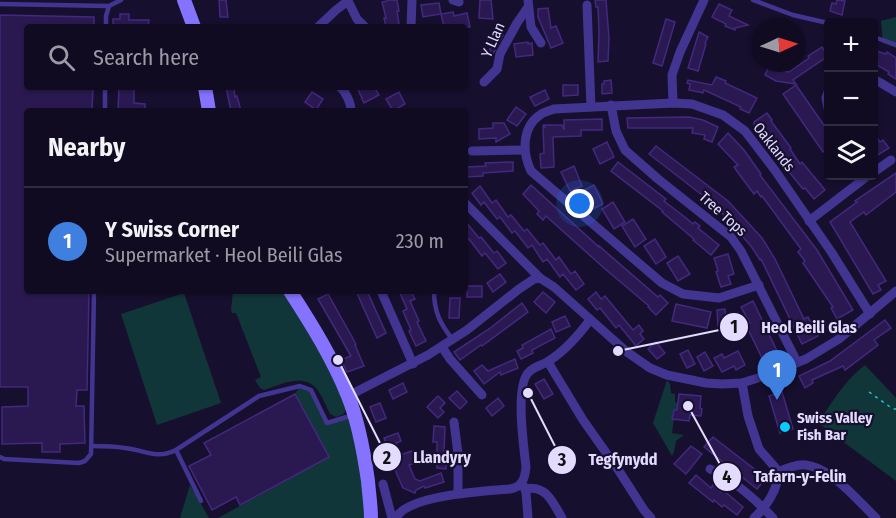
<!DOCTYPE html>
<html lang="en">
<head>
<meta charset="utf-8">
<style>
	body { margin:0; font-family:"Fira Sans Condensed",sans-serif; background:#1a142a; color:#f1f3f6 }
	.controls { position:absolute; right:18px; top:18px; display:grid; overflow:hidden; border-radius:6px; box-shadow:0 2px 4px #0004 }
	.controls button { width:54px; height:54px; display:grid; place-items:center; padding:0; border:0; border-bottom:2px solid #302b40; background:#110b22; color:#f1f3f6; font:30px sans-serif }
	.compass { position:absolute; left:752px; top:18px; width:54px; height:54px; border-radius:50%; background:#110b22; box-shadow:0 2px 4px #0004; rotate:86deg }
	.you { position:absolute; left:580px; top:204px; width:21px; height:21px; margin:-15px; border:4px solid #fff; border-radius:50%; background:#1a73e8; box-shadow:0 0 0 9px #1a73e833 }
	.badge { display:grid; place-items:center; width:39px; height:39px; border-radius:50%; background:#8c9099; color:#fff; font-size:20px; font-weight:700 }
	.pin { position:absolute; translate:-50% -50px; filter:drop-shadow(0 2px 3px #0008) }
	.pin::after { content:''; position:absolute; top:32px; width:21px; height:18px; background:inherit; clip-path:polygon(0 0,100% 0,50% 100%) }
	.list { margin:0; padding:0; list-style:none }
	h2 { display:flex; justify-content:space-between; align-items:center; height:78px; margin:0; padding:0 24px; font-size:26px }
	h2 small { font-size:20px; font-weight:400; color:#9c9ba5 }
	.list li { display:grid; grid-template-columns:39px 1fr auto; gap:18px; align-items:center; box-sizing:border-box; height:108px; padding:0 24px; border-top:2px solid #302b40 }
	.list b { display:block; font-size:22px; white-space:nowrap }
	.list p { margin:0; font-size:20px; white-space:nowrap; color:#9c9ba5 }
	.list em { font-size:20px; font-style:normal; color:#9c9ba5 }
	.icon { flex:none; width:33px; height:33px; fill:none; stroke:currentColor; stroke-width:2; stroke-linecap:round; stroke-linejoin:round }
	.map { position:relative; flex:none; width:896px; height:518px; overflow:hidden }
	.search { position:absolute; background:#110b22; box-shadow:0 2px 4px #0004; left:24px; top:24px; width:444px; height:66px; display:flex; align-items:center; gap:15px; box-sizing:border-box; padding:0 21px; border-radius:6px; color:#9c9ba5; font-size:22px }
	.panel { position:absolute; background:#110b22; box-shadow:0 2px 4px #0004; left:24px; top:108px; width:444px; height:186px; border-radius:6px }
	.map>svg:first-child { display:block }
</style>
</head>
<body>
<div class="map">
<svg width="896" height="518" viewBox="0 0 896 518">
	<rect width="100%" height="100%" fill="#170f2e"/>
	<!-- green -->
	<g fill="#113639">
		<path d="M896 17V48L883 43 881 21Z"/>
		<path d="M233 291H284L334 377 346 409 344 414 336 417 330 414C326 406 322 395 316 388 303 373 279 385 264 390L260 388 255 380 261 377 236 313H232L231 310Z"/>
		<path d="M184 293 221 403 157 425 121 314Z"/>
		<path d="M865 365 896 398V481L818 423C832 402 845 380 865 365Z"/>
		<path d="M667 380 670 384 671 393 675 394V402L678 403 677 410H674L672 418 674 419 672 433 684 435 676 441 674 452 672 456 653 423Z"/>
		<path d="M300 386 311 390 327 423 354 415 371 518H218L329 457 295 394Z"/>
		<path d="M190 485 209 518H180Z"/>
	</g>
	<!-- building -->
	<g fill="#2a1951" stroke="#432880" stroke-width="1.5">
		<path d="M219 0H226L228 17H220Z"/>
		<path d="M387 0H397L399 11H397L399 24 386 27 384 18H386L382 2 387 1Z"/>
		<path d="M480 0H491L493 19 479 18Z"/>
		<path d="M595 0H606L609 38 608 61 598 62 599 33 598 7H596Z"/>
		<path d="M837 0 845 1 842 15 830 11 832 3 836 4Z"/>
		<path d="M439 3 441 14 423 17 421 5Z"/>
		<path d="M719 4 732 10 729 16 748 25 735 28V30L725 26 726 24 712 17Z"/>
		<path d="M548 8 551 28 556 26 563 43 551 48 538 17V9Z"/>
		<path d="M453 12 454 16 467 13 470 27H457V25L444 27 441 14Z"/>
		<path d="M120 14H129V20H149L148 27H113V19H120Z"/>
		<path d="M0 15 94 17V27H27V87H93L92 111H27V291H89L87 390H77L76 406H84L85 443 60 444V452H42V443L2 444V407L28 406V387H0Z"/>
		<path d="M666 19 675 22 662 66 653 63Z"/>
		<path d="M496 31 503 35 493 54H490V45L486 43 490 36 492 37Z"/>
		<path d="M699 32 708 37 705 43 706 44 698 71 688 68Z"/>
		<path d="M528 42V44L532 43 533 55 516 57 514 44Z"/>
		<path d="M822 47 828 56 793 80 796 84 776 81 765 75 768 68 789 72 809 58 808 56Z"/>
		<path d="M873 50 886 54 887 52 896 58V79L888 74 889 72 877 65 878 63 873 61Z"/>
		<path d="M716 77 726 81 725 83 757 98 749 113 740 109 741 107 704 90 703 93 689 90 690 84 687 83 688 80 712 85Z"/>
		<path d="M611 80 612 93 602 94V84H604V81Z"/>
		<path d="M563 85H578V95L563 96Z"/>
		<path d="M796 85 828 131V148L823 152 783 94Z"/>
		<path d="M119 87H134V103L145 104V111H118Z"/>
		<path d="M226 87H234L235 97 237 96 241 111H231Z"/>
		<path d="M357 87H374L379 95 364 103Z"/>
		<path d="M545 90 549 99 535 106 530 97Z"/>
		<path d="M312 92 323 99 316 110 305 102Z"/>
		<path d="M399 92 405 104 393 111 386 99Z"/>
		<path d="M516 107 526 114 517 126 507 120Z"/>
		<path d="M767 113 772 120 771 121 791 148 790 149 800 164 802 162 825 190 814 199 805 188 803 189 786 168 772 151 773 150 764 139 765 138 754 125V122Z"/>
		<path d="M689 117 703 120 718 127 712 142 704 139 705 135 692 133 693 128H628L627 118Z"/>
		<path d="M602 119V130H581V136L553 137 554 167 541 168 540 154 544 153 543 126 545 127 544 125H562L564 130V120Z"/>
		<path d="M493 123H504L510 134 496 142V138L479 139V129L493 128Z"/>
		<path d="M873 132 880 142 883 140 889 148 873 158Z"/>
		<path d="M728 133 744 150 761 174 760 175 817 250 853 310 837 319 831 308 833 307 803 263 805 261 798 252 801 249 762 196 761 197 757 191 754 194 742 178 734 167 738 165 718 144Z"/>
		<path d="M607 142 614 157 600 164 593 149Z"/>
		<path d="M656 146 728 201 762 238 775 259 804 319 808 317 818 336 802 344 761 259 760 260 751 246 715 205 714 206 702 195 649 154Z"/>
		<path d="M513 162V171L483 173V176L467 177V167L486 166 485 163Z"/>
		<path d="M618 162 666 199 664 201 686 218 693 224 695 222 700 226 698 228 719 245 711 255 693 240 694 239 662 212 663 211 611 171Z"/>
		<path d="M574 166 582 186 570 191 561 172Z"/>
		<path d="M896 173V192L866 215 864 212 850 222 886 281 878 285 881 290 873 294 830 222 857 202 855 201Z"/>
		<path d="M531 185 599 247V246L658 297 660 295 668 303 656 315 648 307 649 306 604 268 546 216 543 220 537 214 539 211 523 194Z"/>
		<path d="M594 185 603 204 591 210 582 191Z"/>
		<path d="M480 186 492 203 496 200 508 217 511 215 524 231 527 229 540 245 543 243 556 260 559 257 571 274 575 271 584 284 576 290 563 274 560 277 547 259 543 262 532 245 528 248 515 231 512 233 500 217 497 219 484 202 481 205 472 193Z"/>
		<path d="M613 202 625 222 614 229 602 209Z"/>
		<path d="M633 219 646 239 635 247 622 226Z"/>
		<path d="M465 221 479 238 481 237 494 253 497 251 506 263 498 269 485 253 482 256 469 239 465 243Z"/>
		<path d="M655 239 666 257 656 264 644 246Z"/>
		<path d="M728 254 734 274 728 276 731 284 721 287 716 272 718 271 714 258Z"/>
		<path d="M678 256 690 274 678 281 667 263Z"/>
		<path d="M500 274 506 282 493 292 487 283Z"/>
		<rect x="467" y="286" width="15" height="11"/>
		<path d="M356 291H367L386 333 377 338Z"/>
		<path d="M399 291H411L415 299 410 301 419 321 417 322 426 341 416 346 409 331 411 330 403 311 407 309Z"/>
		<path d="M543 292 555 302 546 313 534 302Z"/>
		<path d="M596 292 601 299 605 296 633 330 639 325 643 331 640 334 644 339 636 346 619 325 616 328 600 308 597 310 588 299Z"/>
		<path d="M328 294 356 344 355 345 364 366 347 372 341 360 351 356 318 299Z"/>
		<path d="M450 298H460L459 318H449Z"/>
		<path d="M753 301 778 353 763 360 746 325 750 323 741 307Z"/>
		<path d="M522 303 528 312 482 346 481 345 460 360 454 352 489 329Z"/>
		<path d="M676 304 711 312 707 328 672 321Z"/>
		<path d="M725 309 726 325 718 326 717 310Z"/>
		<path d="M565 316 570 326 556 332 552 322Z"/>
		<path d="M885 320 891 328 874 340 878 345 845 370 843 366 812 380 813 383 805 388 799 376 830 361Z"/>
		<path d="M551 329 555 338 532 350 533 353 521 359 517 351 523 348 522 345Z"/>
		<path d="M656 342 665 353 657 359 648 349Z"/>
		<path d="M688 350 695 364 687 368 680 354Z"/>
		<path d="M738 351 745 365 736 370 734 366 722 372 714 358 722 354 724 358Z"/>
		<path d="M705 352 713 366 704 371 697 357Z"/>
		<path d="M515 359 518 368 501 375 500 372 484 384 474 371 482 365 488 371Z"/>
		<path d="M544 379 553 394 544 399 535 384Z"/>
		<path d="M403 383 407 392 393 399 389 390Z"/>
		<path d="M457 391 467 402 460 409 449 398Z"/>
		<path d="M782 392 793 429 780 433 769 396Z"/>
		<path d="M295 394 329 457 240 505 236 497 212 510 189 466 211 455 204 443Z"/>
		<path d="M679 394 701 396 700 408 702 409 701 416 690 415 689 421 672 419 674 410H677Z"/>
		<path d="M438 396 445 403 440 408 444 412 438 418 427 407Z"/>
		<path d="M498 398 504 406 492 416 486 408Z"/>
		<path d="M380 403 386 418 376 422 370 407Z"/>
		<path d="M434 426 445 427 444 453H446V469L437 468V442H433Z"/>
		<path d="M398 433 401 441 396 443 400 455 412 451 416 463 409 465 415 479 420 481 441 473 444 482 425 488 424 486 416 490 415 493 403 488 395 470 384 438Z"/>
		<path d="M713 437 766 478 757 489 704 447Z"/>
		<path d="M691 446 702 454 686 474 674 464Z"/>
		<path d="M696 475 711 488 713 485 721 492 723 490 743 507 737 515 724 505 722 507 714 500 713 502 689 483Z"/>
	</g>
	<g fill="none" stroke-linecap="round" stroke-linejoin="round">
		<!-- path -->
		<path stroke="#23c4cc" stroke-width="1.5" stroke-dasharray="3 4.5" stroke-linecap="butt" d="M869 392 893 409H896"/>
		<!-- lane -->
		<g stroke="#423592" stroke-width="4.5">
			<path d="M753 0 793 15 828 23"/>
			<path d="M0 4 109 6 121 0"/>
			<path d="M106 27V16L109 6"/>
			<path d="M874 37 896 45"/>
			<path d="M105 111V87"/>
			<path d="M434 291C434 312 440 323 452 339"/>
			<path d="M92 446C103 446 114 446 125 448 145 450 156 460 176 450L259 396 300 386 311 390 327 423 353 415"/>
			<path d="M176 450 201 501"/>
			<path d="M0 457 4 459 79 463 85 461 91 454 94 291"/>
		</g>
		<!-- street -->
		<g stroke="#423592" stroke-width="9">
			<path d="M453 0 459 2"/>
			<path d="M528 0 531 27 541 43"/>
			<path d="M587 5 591 107"/>
			<path d="M318 27 336 10 348 1 357 19 365 27"/>
			<path d="M411 27 412 0"/>
			<path d="M874 79 896 92"/>
			<path d="M484 82 497 69 500 54 517 23 528 7"/>
			<path d="M340 87C346 92 351 103 351 111"/>
			<path d="M828 92 826 98 828 108"/>
			<path d="M673 103 672 75 680 52 704 0"/>
			<path d="M611 105 616 131 625 150 658 179 731 237 741 251 797 362"/>
			<path d="M472 151 524 150"/>
			<path d="M874 172 891 160"/>
			<path d="M465 203 540 278"/>
			<path d="M809 221 865 178V176"/>
			<path d="M759 285 719 298 683 294 662 283 531 171C522 152 522 127 540 115 544 112 549 111 554 109L673 103 692 104 723 115 745 131 774 169 832 253 870 314"/>
			<path d="M381 291 413 364"/>
			<path d="M442 347 450 359 482 395"/>
			<path d="M548 362 583 420 619 471 644 510 651 518"/>
			<path d="M742 383 748 416 759 449 779 472C777 491 768 505 754 518"/>
			<path d="M348 396 428 355 467 330 519 289 534 279 540 278 554 287 627 352 650 368 667 375 706 383 722 384 742 383 764 376 806 359 839 339 896 291"/>
			<path d="M454 422 458 454V493"/>
			<path d="M710 469C734 480 755 499 773 518"/>
			<path d="M779 472C787 468 797 464 806 465 832 468 858 501 876 518"/>
			<path d="M383 484 392 518"/>
			<path d="M523 485 526 492 528 518"/>
			<path d="M525 489C546 484 553 503 562 518"/>
			<path d="M396 518C407 495 486 491 510 489 522 487 525 479 526 467 524 447 514 383 530 371 534 367 542 365 547 362 564 352 578 336 590 320"/>
		</g>
		<!-- secondary -->
		<g stroke="#8573ff" stroke-width="14">
			<path d="M184 0 194 27"/>
			<path d="M205 87 209 111"/>
			<path d="M290 291C312 325 333 359 348 396 359 423 364 453 368 481 369 494 371 506 371 518"/>
		</g>
	</g>
	<!-- markers -->
	<circle fill="#08ccff" stroke="#170f2e" stroke-width="2" cx="785" cy="427" r="6"/>
	<g text-anchor="middle" stroke-width="4.5" stroke-linejoin="round" paint-order="stroke">
		<!-- street labels -->
		<g font-size="15" fill="#e4dcff" stroke="#170f2e">
			<text transform="translate(493 40) rotate(-66)" y="5">Y Llan</text>
			<text transform="translate(774 147) rotate(52)" y="5">Oaklands</text>
			<text transform="translate(723 214) rotate(42)" y="5">Tree Tops</text>
		</g>
		<!-- poi labels -->
		<g font-size="15" font-weight="bold" fill="#e4dcff" stroke="#170f2e" text-anchor="start">
			<text x="797" y="423">Swiss Valley<tspan x="797" dy="17">Fish Bar</tspan></text>
		</g>
	</g>
	<!-- callouts -->
	<path fill="none" stroke="#e4dcff" stroke-width="2" d="M618 351L734 327M338 360L387 457M528 393L562 460M688 406L727 477"/>
	<g fill="#e4dcff" stroke="#170f2e" stroke-width="2">
		<circle cx="618" cy="351" r="6"/>
		<circle cx="338" cy="360" r="6"/>
		<circle cx="528" cy="393" r="6"/>
		<circle cx="688" cy="406" r="6"/>
		<circle cx="734" cy="327" r="15"/>
		<circle cx="387" cy="457" r="15"/>
		<circle cx="562" cy="460" r="15"/>
		<circle cx="727" cy="477" r="15"/>
	</g>
	<g font-size="18" text-anchor="middle" font-weight="bold" fill="#111">
		<text x="734" y="333">1</text>
		<text x="387" y="464">2</text>
		<text x="562" y="466">3</text>
		<text x="727" y="483">4</text>
	</g>
	<g font-size="16" text-anchor="middle" font-weight="bold" fill="#e4dcff" stroke="#170f2e" stroke-width="4.5" stroke-linejoin="round" paint-order="stroke">
		<text x="809" y="333">Heol Beili Glas</text>
		<text x="442" y="463">Llandyry</text>
		<text x="623" y="465">Tegfynydd</text>
		<text x="800" y="482">Tafarn-y-Felin</text>
	</g>
</svg>
<div class="controls">
<button>+</button>
<button>−</button>
<button><svg class="icon" aria-label="layers" viewBox="0 0 24 24"><path d="M12 4l9 5-9 5-9-5zM3 14l9 5 9-5"/></svg></button>
</div>
<svg class="compass" viewBox="-18 -18 36 36"><path d="M0-13l5 13h-10z" fill="#e53935"/><path d="M0 13l5-13h-10z" fill="#9c9ba5"/></svg>
<div class="you"></div>
<div class="pin badge" style="left:777px;top:400px;background:#3f7fe0">1</div>
<div class="search"><svg class="icon" aria-label="search" viewBox="0 0 24 24"><circle cx="10" cy="10" r="6"/><path d="M15 15l6 6"/></svg>Search here</div>
<section class="panel">
<h2>Nearby<small></small></h2>
<ul class="list">
<li><span class="badge" style="background:#3f7fe0">1</span><div><b>Y Swiss Corner</b><p>Supermarket · Heol Beili Glas</p></div><em>230 m</em></li>
</ul>
</section>
</div>
</body>
</html>
